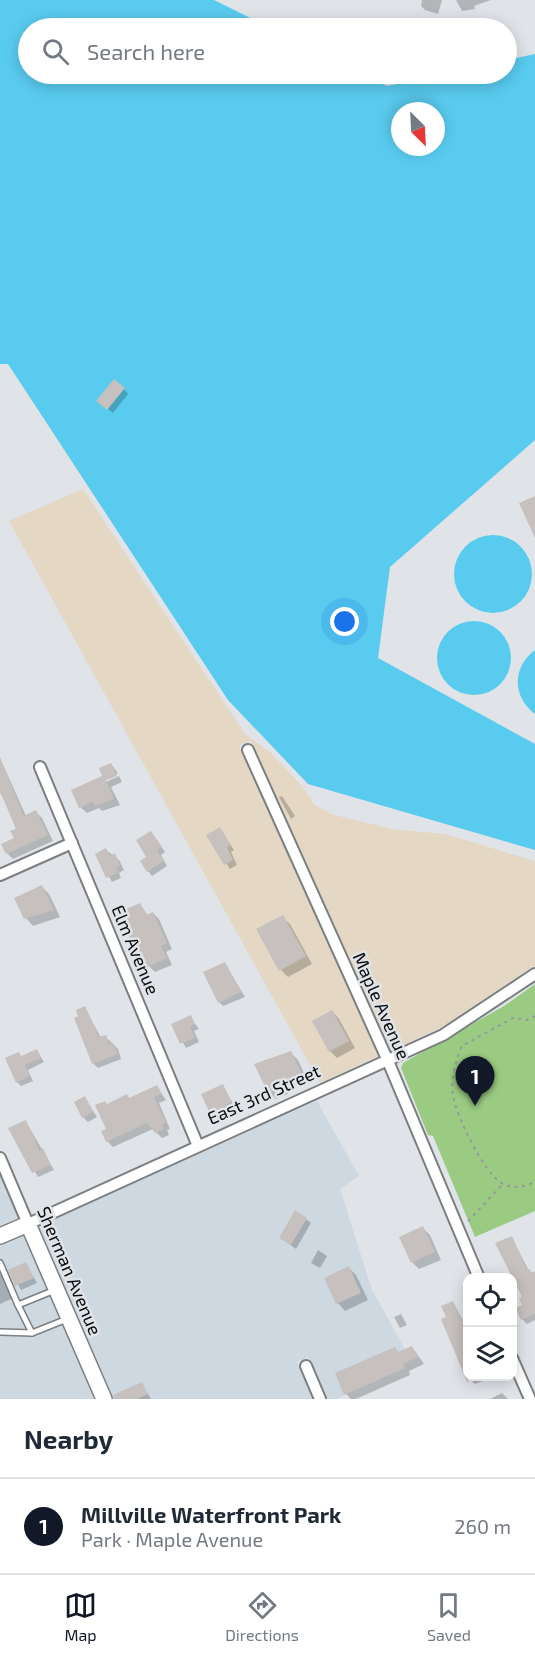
<!DOCTYPE html>
<html lang="en">
<head>
<meta charset="utf-8">
<style>
	body { margin:0; font-family:"Exo 2",sans-serif; background:#f6f6f7; color:#1f2937 }
	.controls { position:absolute; right:18px; bottom:18px; display:grid; overflow:hidden; border-radius:12px; box-shadow:0 3px 15px #0003 }
	.controls button { width:54px; height:54px; display:grid; place-items:center; padding:0; border:0; border-bottom:2px solid #e0e1e3; background:#fff; color:#1f2937; font:30px sans-serif }
	.compass { position:absolute; left:391px; top:102px; width:54px; height:54px; border-radius:50%; background:#fff; box-shadow:0 3px 15px #0003; rotate:156deg }
	.you { position:absolute; left:345px; top:622px; width:21px; height:21px; margin:-15px; border:4px solid #fff; border-radius:50%; background:#1a73e8; box-shadow:0 0 0 9px #1a73e833 }
	.badge { display:grid; place-items:center; width:39px; height:39px; border-radius:50%; background:#111827; color:#fff; font-size:20px; font-weight:700 }
	.pin { position:absolute; translate:-50% -50px; filter:drop-shadow(0 2px 3px #0008) }
	.pin::after { content:''; position:absolute; top:32px; width:21px; height:18px; background:inherit; clip-path:polygon(0 0,100% 0,50% 100%) }
	.list { margin:0; padding:0; list-style:none }
	h2 { display:flex; justify-content:space-between; align-items:center; height:78px; margin:0; padding:0 24px; font-size:26px }
	h2 small { font-size:20px; font-weight:400; color:#747a83 }
	.list li { display:grid; grid-template-columns:39px 1fr auto; gap:18px; align-items:center; box-sizing:border-box; height:96px; padding:0 24px; border-top:2px solid #e0e1e3 }
	.list b { display:block; font-size:22px; white-space:nowrap }
	.list p { margin:0; font-size:20px; white-space:nowrap; color:#747a83 }
	.list em { font-size:20px; font-style:normal; color:#747a83 }
	.icon { flex:none; width:33px; height:33px; fill:none; stroke:currentColor; stroke-width:2; stroke-linecap:round; stroke-linejoin:round }
	.map { position:relative; flex:none; width:535px; height:1399px; overflow:hidden }
	.search { position:absolute; background:#fff; box-shadow:0 3px 15px #0003; left:18px; right:18px; top:18px; height:66px; display:flex; align-items:center; gap:15px; box-sizing:border-box; padding:0 21px; border-radius:33px; color:#747a83; font-size:22px }
	.sheet { height:174px; background:#fff }
	nav { display:flex; justify-content:space-around; align-items:center; box-sizing:border-box; height:84px; border-top:2px solid #e0e1e3; background:#fff; font-size:16px; color:#747a83 }
	nav a { display:grid; justify-items:center; gap:3px }
	nav .on { color:#111827 }
	.map>svg:first-child { display:block }
</style>
</head>
<body>
<div class="map">
<svg width="535" height="1399" viewBox="0 0 535 1399">
	<rect width="100%" height="100%" fill="#e0e4e8"/>
	<!-- built -->
	<g fill="#ced8e1">
		<path d="M317 1101 359 1176 340 1189 372 1290 411 1360 337 1399H327L308 1357 297 1362 313 1399H112L36 1226Z"/>
		<path d="M0 1174 19 1218 0 1226Z"/>
		<path d="M25 1232 98 1399H0V1242Z"/>
	</g>
	<!-- industrial -->
	<path fill="#e4d8c4" d="M83 489 245 734 270 752 302 786 314 804 331 814 392 829 445 834 535 861V965L448 1024 391 1051 251 741 239 745 379 1056 320 1083 9 521Z"/>
	<!-- green -->
	<path fill="#9bcb83" d="M535 984V1211L475 1237 433 1136 428 1135 401 1068 403 1063 504 1006Z"/>
	<!-- water -->
	<g fill="#59cbef" fill-rule="evenodd">
		<path d="M0 0H214L271 28H28V74H361L387 86 446 74H506L507 60 535 54V440L390 567 378 658 535 744V850L308 784 228 700 8 364H0ZM400 111H436V147H400Z"/>
		<circle cx="493" cy="574" r="39"/>
		<circle cx="474" cy="658" r="37"/>
		<path d="M535 650V714C512 697 512 667 535 650Z"/>
	</g>
	<!-- shadow -->
	<g fill="#0003">
		<path d="M422 0H442L438 14 425 10 421 6Z"/>
		<path d="M456 0H491L474 6 475 9 462 11Z"/>
		<path d="M124 389 128 394 113 413 103 405Z"/>
		<path d="M0 758 26 816 36 812 42 818 53 841 13 859 7 853 16 839 18 829 0 792Z"/>
		<path d="M111 764 118 773 106 778V782L119 776 122 782 111 787 120 805 102 811 99 808 87 813 80 807Z"/>
		<path d="M282 796 295 816 291 819 279 797Z"/>
		<path d="M220 829 234 850 231 852 237 865 230 869 208 836Z"/>
		<path d="M151 832 165 852 161 855 167 866 152 876 148 871Z"/>
		<path d="M106 850 119 860 124 870 119 873 121 878 112 882 97 854Z"/>
		<path d="M42 887 49 894 60 917 33 926 26 918Z"/>
		<path d="M140 904 148 916 153 913 159 919 172 949 166 952 172 965 155 972 140 957 121 913Z"/>
		<path d="M282 917 290 924 312 964 288 977 281 970Z"/>
		<path d="M225 964 245 997 223 1006 219 1002Z"/>
		<path d="M85 1008 101 1038 105 1037 110 1041 118 1049 121 1059 98 1068 93 1063 80 1016Z"/>
		<path d="M332 1011 339 1019 355 1048 337 1058 330 1051Z"/>
		<path d="M190 1017 199 1029 194 1031 199 1042 186 1048 173 1025Z"/>
		<path d="M37 1051 44 1062 28 1070 33 1081 21 1086 17 1082 22 1057Z"/>
		<path d="M290 1052 298 1060 307 1080 286 1090 288 1094 276 1099 269 1092 256 1064Z"/>
		<path d="M223 1086 235 1107 224 1112 225 1116 217 1119 212 1115Z"/>
		<path d="M157 1087 166 1100 159 1103 170 1129 167 1130 169 1135 162 1138 153 1129 113 1147 107 1141V1105L127 1096 130 1099Z"/>
		<path d="M85 1098 97 1117 88 1122 83 1117Z"/>
		<path d="M26 1122 54 1170 38 1177 11 1129Z"/>
		<path d="M306 1219 311 1223 296 1249 281 1238Z"/>
		<path d="M423 1228 430 1235 441 1260 419 1269 412 1262Z"/>
		<path d="M512 1238 529 1271 535 1273V1320L527 1324 522 1319 524 1298Z"/>
		<path d="M318 1250 327 1256 320 1268 311 1263Z"/>
		<path d="M26 1264 37 1283 21 1290 10 1271Z"/>
		<path d="M349 1268 356 1275 368 1300 345 1311 338 1303 326 1278Z"/>
		<path d="M0 1273 13 1298 0 1304Z"/>
		<path d="M453 1302 465 1324V1374L457 1358 460 1357 448 1318Z"/>
		<path d="M401 1314 407 1325 400 1328 394 1317Z"/>
		<path d="M412 1347 424 1364 409 1371 410 1375 356 1399H351L346 1394 395 1348 399 1353Z"/>
		<path d="M466 1376H481L483 1381 475 1384Z"/>
		<path d="M142 1384 151 1399H121L119 1394Z"/>
		<path d="M502 1393 508 1399H490Z"/>
	</g>
	<!-- building -->
	<g fill="#c6c0be">
		<path d="M114 379 125 388 107 410 96 401Z"/>
		<path d="M535 496V538L519 503Z"/>
		<path d="M0 758 24 816 36 810 48 835 6 854 1 844 14 838 10 831 16 829 0 791Z"/>
		<path d="M111 763 117 776 106 780 114 799 95 806 93 802 79 808 71 790 102 776 99 768Z"/>
		<path d="M220 827 231 845 227 847 233 860 224 865 206 835Z"/>
		<path d="M151 831 162 847 157 850 164 861 147 872 140 861 146 857 136 840Z"/>
		<path d="M106 848 110 856 115 853 120 866 116 868 118 873 106 878 95 854Z"/>
		<path d="M42 885 54 910 24 919 14 898Z"/>
		<path d="M140 903 146 915 153 912 167 943 161 946 167 958 147 967 143 956 138 958 119 912Z"/>
		<path d="M283 915 306 956 279 971 256 929Z"/>
		<path d="M225 962 241 992 218 1003 203 972Z"/>
		<path d="M85 1006 99 1037 106 1035 109 1044 113 1043 118 1054 92 1064 74 1018 78 1016 76 1010Z"/>
		<path d="M332 1010 349 1041 329 1052 312 1021Z"/>
		<path d="M191 1015 195 1024 190 1026 195 1038 180 1044 171 1024Z"/>
		<path d="M37 1049 41 1058 25 1065 30 1076 16 1083 5 1058 19 1052 21 1056Z"/>
		<path d="M291 1051 301 1072 280 1082 282 1087 268 1093 254 1064Z"/>
		<path d="M223 1084 231 1102 211 1116 201 1094Z"/>
		<path d="M157 1085 162 1094 154 1097 166 1123 162 1124 164 1129 155 1133 147 1123 106 1142 101 1131 106 1129 95 1105 105 1101 107 1104 127 1094 129 1098Z"/>
		<path d="M85 1096 93 1112 82 1118 74 1102Z"/>
		<path d="M26 1120 39 1150 43 1148 51 1165 32 1173 8 1128Z"/>
		<path d="M295 1210 307 1218 291 1245 279 1238Z"/>
		<path d="M423 1226 435 1252 411 1263 399 1237Z"/>
		<path d="M512 1236 527 1270 530 1269 531 1273 535 1271V1314L521 1320 515 1308 522 1305 519 1298 522 1297 495 1243Z"/>
		<path d="M26 1262 34 1278 15 1286 8 1270Z"/>
		<path d="M349 1266 361 1293 336 1304 324 1278Z"/>
		<path d="M453 1301 464 1323 468 1321V1384L441 1319 446 1317 441 1306Z"/>
		<path d="M412 1346 418 1357 403 1364 405 1368 344 1395 335 1373 395 1347 398 1352Z"/>
		<path d="M142 1382 148 1394 137 1399H114L113 1395Z"/>
	</g>
	<g fill="none" stroke-linecap="round" stroke-linejoin="round">
		<defs>
			<g id="lane">
				<path d="M0 1263 18 1305 55 1290"/>
				<path d="M18 1305 32 1333"/>
				<path d="M0 1332 32 1333 67 1319"/>
			</g>
			<g id="street">
				<path d="M248 750 388 1061 479 1278"/>
				<path d="M40 767 198 1146"/>
				<path d="M0 875 72 843"/>
				<path d="M0 1158 28 1224 443 1035 535 974"/>
				<path d="M512 1358 530 1399"/>
				<path d="M306 1366 320 1399"/>
			</g>
			<path id="secondary" d="M0 1236 28 1224 104 1399"/>
		</defs>
		<!-- lane casing -->
		<use href="#lane" stroke="#7b7f82" stroke-width="8"/>
		<!-- street casing -->
		<use href="#street" stroke="#7b7f82" stroke-width="14"/>
		<!-- secondary casing -->
		<use href="#secondary" stroke="#7b7f82" stroke-width="18"/>
		<!-- path -->
		<g stroke="#96999c" stroke-width="2" stroke-dasharray="3 4.5" stroke-linecap="butt">
			<path d="M535 1016 528 1020 513 1018 462 1046C456 1059 450 1081 453 1096 457 1117 484 1174 503 1184 514 1189 525 1187 535 1182"/>
			<path d="M468 1221 503 1184"/>
		</g>
		<!-- lane -->
		<use href="#lane" stroke="#fff" stroke-width="5"/>
		<!-- street -->
		<use href="#street" stroke="#fff" stroke-width="10"/>
		<!-- secondary -->
		<use href="#secondary" stroke="#fff" stroke-width="15"/>
	</g>
	<g text-anchor="middle" stroke-width="5" stroke-linejoin="round" paint-order="stroke">
		<!-- street labels -->
		<g font-size="18" fill="#0b0c0d" stroke="#e0e4e8">
			<text transform="translate(135 950) rotate(67)" y="6">Elm Avenue</text>
			<text transform="translate(381 1006) rotate(66)" y="6">Maple Avenue</text>
			<text transform="translate(264 1095) rotate(-24)" y="6">East 3rd Street</text>
			<text transform="translate(69 1271) rotate(67)" y="6">Sherman Avenue</text>
		</g>
	</g>
</svg>
<div class="controls">
<button><svg class="icon" aria-label="locate" viewBox="0 0 24 24"><circle cx="12" cy="12" r="6"/><path d="M12 2v4M12 18v4M2 12h4M18 12h4"/></svg></button>
<button><svg class="icon" aria-label="layers" viewBox="0 0 24 24"><path d="M12 4l9 5-9 5-9-5zM3 14l9 5 9-5"/></svg></button>
</div>
<svg class="compass" viewBox="-18 -18 36 36"><path d="M0-13l5 13h-10z" fill="#e53935"/><path d="M0 13l5-13h-10z" fill="#747a83"/></svg>
<div class="you"></div>
<div class="pin badge" style="left:475px;top:1106px">1</div>
<div class="search"><svg class="icon" aria-label="search" viewBox="0 0 24 24"><circle cx="10" cy="10" r="6"/><path d="M15 15l6 6"/></svg>Search here</div>
</div>
<section class="sheet">
<h2>Nearby<small></small></h2>
<ul class="list">
<li><span class="badge">1</span><div><b>Millville Waterfront Park</b><p>Park · Maple Avenue</p></div><em>260 m</em></li>
</ul>
</section>
<nav>
<a class="on"><svg class="icon" aria-label="map" viewBox="0 0 24 24"><path d="M3 6l6-2 6 2 6-2v14l-6 2-6-2-6 2zM9 4v14M15 6v14"/></svg>Map</a>
<a><svg class="icon" aria-label="directions" viewBox="0 0 24 24"><path d="M12 3l9 9-9 9-9-9zM9 14v-3h6M13 9l2 2-2 2"/></svg>Directions</a>
<a><svg class="icon" aria-label="saved" viewBox="0 0 24 24"><path d="M7 4h10v16l-5-4-5 4z"/></svg>Saved</a>
</nav>
</body>
</html>
